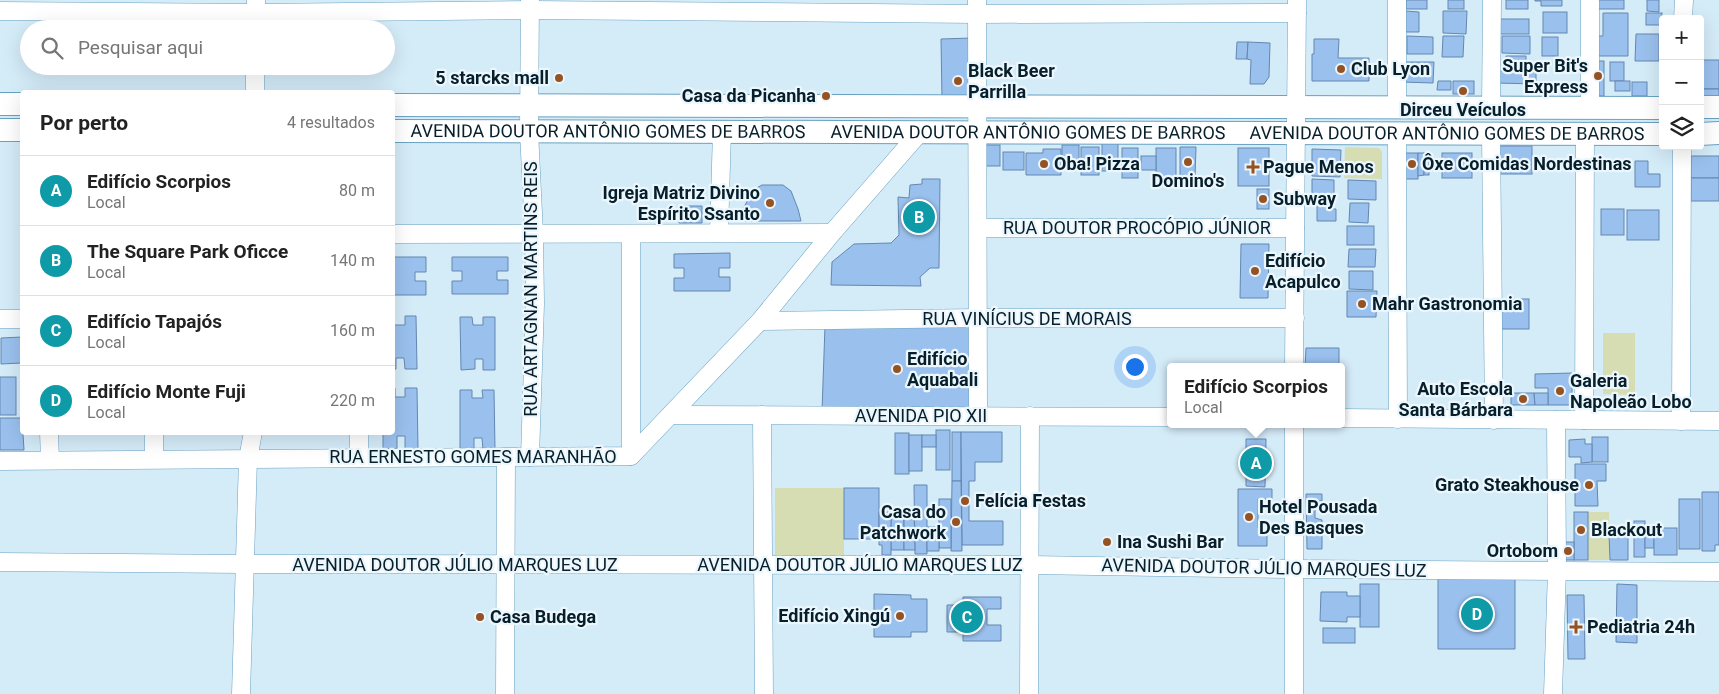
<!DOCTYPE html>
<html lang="pt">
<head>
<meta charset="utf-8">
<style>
	body { margin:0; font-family:Roboto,sans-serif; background:#f6f6f6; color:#222 }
	.controls { position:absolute; right:15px; top:15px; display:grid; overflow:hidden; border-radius:5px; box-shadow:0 5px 20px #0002 }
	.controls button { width:45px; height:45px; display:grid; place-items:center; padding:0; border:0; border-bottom:1px solid #e0e0e0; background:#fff; color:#222; font:25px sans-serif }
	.you { position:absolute; left:1134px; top:366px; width:18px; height:18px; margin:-12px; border:4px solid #fff; border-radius:50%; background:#1a73e8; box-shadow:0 0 0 8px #1a73e833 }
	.badge { display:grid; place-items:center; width:32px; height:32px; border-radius:50%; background:#955222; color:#fff; font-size:16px; font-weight:700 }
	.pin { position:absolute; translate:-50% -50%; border:2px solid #fff; box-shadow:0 1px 5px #0006 }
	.popup { position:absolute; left:1167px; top:363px; width:178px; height:65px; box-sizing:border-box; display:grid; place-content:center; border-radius:5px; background:#fff; filter:drop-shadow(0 1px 4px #0005); font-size:16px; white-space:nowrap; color:#767676 }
	.popup b { font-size:19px; color:#222 }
	.popup::after { content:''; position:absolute; left:50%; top:100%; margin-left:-10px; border:10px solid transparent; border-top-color:#fff }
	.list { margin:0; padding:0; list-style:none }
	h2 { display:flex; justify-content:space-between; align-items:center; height:65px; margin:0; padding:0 20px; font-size:21px }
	h2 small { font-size:16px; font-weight:400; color:#767676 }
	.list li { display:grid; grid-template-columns:32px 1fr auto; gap:15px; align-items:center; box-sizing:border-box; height:70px; padding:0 20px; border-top:1px solid #e0e0e0 }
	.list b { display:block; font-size:19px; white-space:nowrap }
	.list p { margin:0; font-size:16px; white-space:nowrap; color:#767676 }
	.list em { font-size:16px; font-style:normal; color:#767676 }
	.icon { flex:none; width:28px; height:28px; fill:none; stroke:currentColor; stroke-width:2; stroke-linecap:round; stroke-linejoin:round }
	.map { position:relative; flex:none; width:1719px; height:694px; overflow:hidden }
	.search { position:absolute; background:#fff; box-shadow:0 5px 20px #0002; left:20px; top:20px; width:375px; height:55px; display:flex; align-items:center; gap:12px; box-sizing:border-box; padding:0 18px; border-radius:28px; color:#767676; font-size:19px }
	.panel { position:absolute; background:#fff; box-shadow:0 5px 20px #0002; left:20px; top:90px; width:375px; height:345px; border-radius:5px }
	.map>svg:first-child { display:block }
</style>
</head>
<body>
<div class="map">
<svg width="1719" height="694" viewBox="0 0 1719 694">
	<rect width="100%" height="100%" fill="#d4ebf8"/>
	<!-- green -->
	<g fill="#d7ddb3">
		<path d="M1345 147 1379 148 1382 152V179L1344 178Z"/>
		<path d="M1603 333H1635V395L1603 394Z"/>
		<rect x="775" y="488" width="69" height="68"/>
		<path d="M1588 512H1609L1610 560H1588Z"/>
	</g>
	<!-- building -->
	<g fill="#9ac0ed" stroke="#6487b1">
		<rect x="1406" y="0" width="21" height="9"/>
		<rect x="1448" y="0" width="16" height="9"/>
		<rect x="1506" y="0" width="22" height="9"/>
		<path d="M1535 0H1562V6H1541V1H1535Z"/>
		<rect x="1597" y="0" width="27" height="9"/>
		<path d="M1647 0H1659V12L1647 11Z"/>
		<path d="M1405 11 1419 12V32H1405Z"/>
		<path d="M1443 11H1467L1466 34 1443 33Z"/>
		<rect x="1543" y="12" width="24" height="21"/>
		<path d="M1603 13H1628V56H1597V36H1603Z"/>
		<rect x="1646" y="13" width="16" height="12"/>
		<rect x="1498" y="19" width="31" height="15"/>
		<path d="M1636 34H1659V61H1635Z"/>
		<path d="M1407 36 1433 37V54H1407Z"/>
		<path d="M1443 36H1464L1463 57H1442Z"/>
		<path d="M1502 36H1530V54L1502 53Z"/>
		<rect x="1542" y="37" width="16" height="19"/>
		<path d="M972 38 974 100H942L941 39Z"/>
		<path d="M1314 39H1339L1338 58H1369V81H1312V54H1314Z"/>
		<path d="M1237 42H1248L1247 59H1236Z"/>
		<path d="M1248 42 1270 43 1269 77 1264 84H1250L1251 60 1247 59Z"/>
		<path d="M1506 56H1526V71L1536 72V84L1496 83 1497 71H1505Z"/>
		<rect x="1700" y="60" width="19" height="29"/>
		<rect x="1591" y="61" width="13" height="35"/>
		<path d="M1402 62H1434L1433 83 1402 82Z"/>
		<rect x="1610" y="62" width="14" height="19"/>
		<path d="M1438 81H1451V90H1437Z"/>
		<rect x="1453" y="81" width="21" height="13"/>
		<rect x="1615" y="81" width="15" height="10"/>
		<rect x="1632" y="82" width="15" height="14"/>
		<rect x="1700" y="89" width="19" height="7"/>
		<rect x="1102" y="142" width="16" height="29"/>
		<rect x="981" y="145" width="19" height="21"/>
		<rect x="1062" y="145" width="17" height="23"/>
		<rect x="1499" y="146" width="33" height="28"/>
		<rect x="1081" y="147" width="18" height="28"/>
		<path d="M1180 147H1196L1195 177H1180Z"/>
		<rect x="1122" y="148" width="16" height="30"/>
		<rect x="1156" y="148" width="20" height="30"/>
		<rect x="1238" y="148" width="31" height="38"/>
		<path d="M1043 149H1061V175H1026V153H1043Z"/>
		<path d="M1312 149 1341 150 1340 177 1312 176Z"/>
		<rect x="1003" y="152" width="21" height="18"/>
		<rect x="1405" y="153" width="13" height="26"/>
		<path d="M1418 153H1424V175L1418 176Z"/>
		<rect x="1424" y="153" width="5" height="22"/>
		<rect x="1442" y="153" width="30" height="25"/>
		<rect x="1141" y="156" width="15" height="14"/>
		<rect x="1691" y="156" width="28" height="22"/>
		<path d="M1635 161H1648V174H1660V187H1635Z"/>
		<rect x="1691" y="178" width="28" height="23"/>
		<path d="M922 179H940L939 268H930L920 277 921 286 831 285 832 262 854 244 891 243 899 235 898 197 909 198 910 185 922 184Z"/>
		<path d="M1312 179 1334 180V198H1312Z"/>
		<path d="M1348 180 1376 181V200L1348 199Z"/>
		<path d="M762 185H783L791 191 798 209 801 221H741L742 211 753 190Z"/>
		<rect x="1257" y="189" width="12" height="20"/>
		<path d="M1317 203H1327V209H1336V221H1317Z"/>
		<path d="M1350 203H1369L1368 223 1349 222Z"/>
		<path d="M680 206H702V223H679Z"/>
		<rect x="1601" y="209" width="23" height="26"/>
		<rect x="1627" y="210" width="32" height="30"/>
		<rect x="1347" y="226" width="27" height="19"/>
		<path d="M1241 244H1269L1268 298H1240Z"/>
		<path d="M1349 249H1376L1375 267H1348Z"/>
		<path d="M730 253V268H719V277H730V291H674V278H684V268H674V254Z"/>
		<path d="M392 257H426V272H415V281H426V295H392Z"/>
		<path d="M452 257H508V271H497V280H508V294H452V281H462V271H452Z"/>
		<path d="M1349 271H1373V290L1349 289Z"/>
		<path d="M1347 291H1377L1376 317H1347Z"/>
		<rect x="1499" y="299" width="30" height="30"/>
		<path d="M392 316H394V325H405V316H416L417 369H405L404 358H396V369H392Z"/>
		<path d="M460 317H472L473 325H483V317H495V370H483V359H475V369L461 370Z"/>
		<path d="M969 325 971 411H822L825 326Z"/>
		<path d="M22 337V363L1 364V338Z"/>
		<path d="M1306 348H1339V367H1305Z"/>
		<path d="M1572 373V405H1548V388H1535V374Z"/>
		<rect x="0" y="377" width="16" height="38"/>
		<path d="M392 388H395V397H405V388H417L418 449H405V436H397V449H383V432H392Z"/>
		<path d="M460 390H472V398H483L482 390H494L495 450H483L482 438H474V450H460Z"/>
		<path d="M1511 393H1534L1535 405H1511Z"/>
		<path d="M1534 393H1548V405H1535Z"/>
		<path d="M0 418H22L24 450H0Z"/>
		<rect x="936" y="430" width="14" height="40"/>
		<rect x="952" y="432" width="9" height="49"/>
		<path d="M961 432H1002V462H975V481H969V521H1003V545H962Z"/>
		<rect x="895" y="433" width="14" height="41"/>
		<rect x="909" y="435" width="13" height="36"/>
		<rect x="922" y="435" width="14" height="12"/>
		<rect x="1592" y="437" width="16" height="25"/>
		<path d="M1246 439H1266L1265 487 1246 486Z"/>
		<path d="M1585 439V444H1592V462L1581 463V457H1569V440Z"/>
		<path d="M1575 464H1606V481H1597L1598 506H1575Z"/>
		<path d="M952 481H961L962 551H951Z"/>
		<path d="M914 485H927V554H915Z"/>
		<rect x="844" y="488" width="35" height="51"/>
		<path d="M1238 489H1272V499H1258V528H1267V546H1238Z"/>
		<path d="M1702 492H1719V545H1715V551H1702Z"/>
		<path d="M1306 494H1322V501H1318V506H1315V518L1322 520V549H1307Z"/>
		<rect x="939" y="499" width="12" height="49"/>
		<rect x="1679" y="499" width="21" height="50"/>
		<rect x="891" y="510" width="13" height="40"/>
		<path d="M904 510H914L915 550H904Z"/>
		<path d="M879 512H891V555H882V545H879Z"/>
		<rect x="1574" y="512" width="14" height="48"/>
		<rect x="1634" y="521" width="11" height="36"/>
		<rect x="927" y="527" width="12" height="24"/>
		<rect x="1645" y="528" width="9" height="20"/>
		<rect x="1654" y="528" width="23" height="27"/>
		<path d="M1609 534H1628V560H1610Z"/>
		<rect x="1561" y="542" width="13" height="18"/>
		<path d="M1438 578 1515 579V649H1438Z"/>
		<rect x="1360" y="584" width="19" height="43"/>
		<path d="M1617 584 1637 585V643L1616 642Z"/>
		<path d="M1321 592H1347V596H1360V617H1347V622L1320 621Z"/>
		<path d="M874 594 911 595V599H927V632H911V637H874Z"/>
		<path d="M1567 595H1584L1585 659H1568Z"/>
		<path d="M963 597H1001V609H987V625H1001V641H963V632H947V605H963Z"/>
		<rect x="1323" y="628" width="32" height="15"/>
	</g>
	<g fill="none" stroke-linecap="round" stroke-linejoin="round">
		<defs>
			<g id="minor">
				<path d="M530 0 529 131 534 234 535 304 530 457"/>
				<path d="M977 0 978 416"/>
				<path d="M1397 0V107"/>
				<path d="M1590 0V107"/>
				<path d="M0 11 256 13 530 10 977 14 1297 13"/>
				<path d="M1683 19 1684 0"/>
				<path d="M256 29V0"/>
				<path d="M255 92V66"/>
				<path d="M1491 107 1492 0"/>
				<path d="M1397 134 1398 419"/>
				<path d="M1491 134 1494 420"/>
				<path d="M978 228H1295"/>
				<path d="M719 233 722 131"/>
				<path d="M392 234 832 233"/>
				<path d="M631 234V456"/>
				<path d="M0 319H22"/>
				<path d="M760 321 978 318H1295"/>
				<path d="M1294 367 1297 0"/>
				<path d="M671 415 1171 417"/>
				<path d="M762 415 764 694"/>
				<path d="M1341 418 1719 421"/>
				<path d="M1584 420 1585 134"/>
				<path d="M1681 421 1682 146"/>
				<path d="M1294 424V694"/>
				<path d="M49 432 50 460"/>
				<path d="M359 432V458"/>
				<path d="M154 459V432"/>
				<path d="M0 461 631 456 760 321 832 233 921 131"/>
				<path d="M0 562 244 564 1030 565 1293 569 1719 572"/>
				<path d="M241 694 248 459 253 432"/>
				<path d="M505 694 506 457"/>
				<path d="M1029 694 1030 416"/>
				<path d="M1553 694 1557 570 1556 420"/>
			</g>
			<g id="major">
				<path d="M0 104H22"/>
				<path d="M392 105 1663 108"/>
				<path d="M1700 107H1719"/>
				<path d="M0 130H22"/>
				<path id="s1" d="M392 131 1663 134"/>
				<path d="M1700 134 1719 133"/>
			</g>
		</defs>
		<!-- minor casing -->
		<use href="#minor" stroke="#69a2c2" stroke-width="19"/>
		<!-- major casing -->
		<use href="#major" stroke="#69a2c2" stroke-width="24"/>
		<!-- minor -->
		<use href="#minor" stroke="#fff" stroke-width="18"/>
		<!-- major -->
		<use href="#major" stroke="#fff" stroke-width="22"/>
	</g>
	<!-- markers -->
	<g fill="#955222" stroke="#ebf6fd" stroke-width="2">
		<circle cx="1341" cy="69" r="5"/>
		<circle cx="1598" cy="76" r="5"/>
		<circle cx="559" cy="78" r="5"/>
		<circle cx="958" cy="81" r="5"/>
		<circle cx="1463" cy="91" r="5"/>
		<circle cx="826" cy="96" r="5"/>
		<circle cx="1188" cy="162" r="5"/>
		<circle cx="1044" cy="164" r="5"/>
		<circle cx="1412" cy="164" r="5"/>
		<path d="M1250.5 159.5h5v5h5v5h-5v5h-5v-5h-5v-5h5z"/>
		<circle cx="1263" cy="199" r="5"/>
		<circle cx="770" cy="203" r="5"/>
		<circle cx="1255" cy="271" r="5"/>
		<circle cx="1362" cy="304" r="5"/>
		<circle cx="897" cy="369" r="5"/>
		<circle cx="1560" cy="391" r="5"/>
		<circle cx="1523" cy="399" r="5"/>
		<circle cx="1589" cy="485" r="5"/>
		<circle cx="965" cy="501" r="5"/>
		<circle cx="1249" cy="517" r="5"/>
		<circle cx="956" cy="522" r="5"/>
		<circle cx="1581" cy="530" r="5"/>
		<circle cx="1107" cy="542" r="5"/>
		<circle cx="1568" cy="551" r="5"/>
		<circle cx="900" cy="616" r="5"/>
		<circle cx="480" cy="617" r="5"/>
		<path d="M1573.5 619.5h5v5h5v5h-5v5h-5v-5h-5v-5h5z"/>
	</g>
	<g text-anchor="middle" stroke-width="4.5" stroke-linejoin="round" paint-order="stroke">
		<!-- poi labels -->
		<g font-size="18" font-weight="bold" fill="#071f2b" stroke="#ebf6fd" text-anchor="start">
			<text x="1588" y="72" text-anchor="end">Super Bit's<tspan x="1588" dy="21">Express</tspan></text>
			<text x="1351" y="75">Club Lyon</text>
			<text x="968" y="77">Black Beer<tspan x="968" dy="21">Parrilla</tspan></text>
			<text x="549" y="84" text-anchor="end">5 starcks mall</text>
			<text x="816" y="102" text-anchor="end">Casa da Picanha</text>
			<text x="1463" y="116" text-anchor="middle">Dirceu Veículos</text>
			<text x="1054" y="170">Oba! Pizza</text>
			<text x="1422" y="170">Ôxe Comidas Nordestinas</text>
			<text x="1263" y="173">Pague Menos</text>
			<text x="1188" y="187" text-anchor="middle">Domino's</text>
			<text x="760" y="199" text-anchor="end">Igreja Matriz Divino<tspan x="760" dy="21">Espírito Ssanto</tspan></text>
			<text x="1273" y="205">Subway</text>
			<text x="1265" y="267">Edifício<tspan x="1265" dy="21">Acapulco</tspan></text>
			<text x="1372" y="310">Mahr Gastronomia</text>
			<text x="907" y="365">Edifício<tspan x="907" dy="21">Aquabali</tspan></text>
			<text x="1570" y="387">Galeria<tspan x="1570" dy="21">Napoleão Lobo</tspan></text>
			<text x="1513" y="395" text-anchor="end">Auto Escola<tspan x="1513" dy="21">Santa Bárbara</tspan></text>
			<text x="1579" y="491" text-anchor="end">Grato Steakhouse</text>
			<text x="975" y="507">Felícia Festas</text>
			<text x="1259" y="513">Hotel Pousada<tspan x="1259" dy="21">Des Basques</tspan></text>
			<text x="946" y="518" text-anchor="end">Casa do<tspan x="946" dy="21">Patchwork</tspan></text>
			<text x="1591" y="536">Blackout</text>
			<text x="1117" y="548">Ina Sushi Bar</text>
			<text x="1558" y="557" text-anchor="end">Ortobom</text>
			<text x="890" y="622" text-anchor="end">Edifício Xingú</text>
			<text x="490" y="623">Casa Budega</text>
			<text x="1587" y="633">Pediatria 24h</text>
		</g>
		<!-- street labels -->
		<g font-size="18" fill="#071f2b" stroke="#ebf6fd">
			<text dy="6" stroke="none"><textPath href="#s1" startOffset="216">AVENIDA DOUTOR ANTÔNIO GOMES DE BARROS</textPath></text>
			<text dy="6" stroke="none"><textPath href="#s1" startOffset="636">AVENIDA DOUTOR ANTÔNIO GOMES DE BARROS</textPath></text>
			<text dy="6" stroke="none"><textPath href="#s1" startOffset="1055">AVENIDA DOUTOR ANTÔNIO GOMES DE BARROS</textPath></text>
			<text x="1137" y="234">RUA DOUTOR PROCÓPIO JÚNIOR</text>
			<text transform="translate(531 289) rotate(-90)" y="6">RUA ARTAGNAN MARTINS REIS</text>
			<text x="1027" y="325">RUA VINÍCIUS DE MORAIS</text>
			<text x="921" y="422">AVENIDA PIO XII</text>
			<text x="473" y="463">RUA ERNESTO GOMES MARANHÃO</text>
			<text x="455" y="571">AVENIDA DOUTOR JÚLIO MARQUES LUZ</text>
			<text x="860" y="571">AVENIDA DOUTOR JÚLIO MARQUES LUZ</text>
			<text transform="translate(1264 568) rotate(1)" y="6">AVENIDA DOUTOR JÚLIO MARQUES LUZ</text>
		</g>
	</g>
</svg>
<div class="controls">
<button>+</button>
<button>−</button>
<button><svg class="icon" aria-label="layers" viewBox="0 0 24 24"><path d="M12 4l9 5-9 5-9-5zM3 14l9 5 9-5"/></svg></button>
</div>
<div class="you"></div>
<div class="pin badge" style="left:1256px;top:463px;background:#0f9aa8">A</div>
<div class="popup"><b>Edifício Scorpios</b>Local</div>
<div class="pin badge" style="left:919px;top:217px;background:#0f9aa8">B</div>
<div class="pin badge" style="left:967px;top:617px;background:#0f9aa8">C</div>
<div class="pin badge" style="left:1477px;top:614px;background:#0f9aa8">D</div>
<div class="search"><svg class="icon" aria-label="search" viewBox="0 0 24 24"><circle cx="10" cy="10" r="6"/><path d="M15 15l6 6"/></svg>Pesquisar aqui</div>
<section class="panel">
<h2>Por perto<small>4 resultados</small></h2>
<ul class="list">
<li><span class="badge" style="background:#0f9aa8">A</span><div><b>Edifício Scorpios</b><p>Local</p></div><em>80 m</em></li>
<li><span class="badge" style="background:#0f9aa8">B</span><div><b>The Square Park Oficce</b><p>Local</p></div><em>140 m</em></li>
<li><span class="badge" style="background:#0f9aa8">C</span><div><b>Edifício Tapajós</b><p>Local</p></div><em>160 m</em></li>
<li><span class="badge" style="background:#0f9aa8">D</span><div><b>Edifício Monte Fuji</b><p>Local</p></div><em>220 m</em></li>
</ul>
</section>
</div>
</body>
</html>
